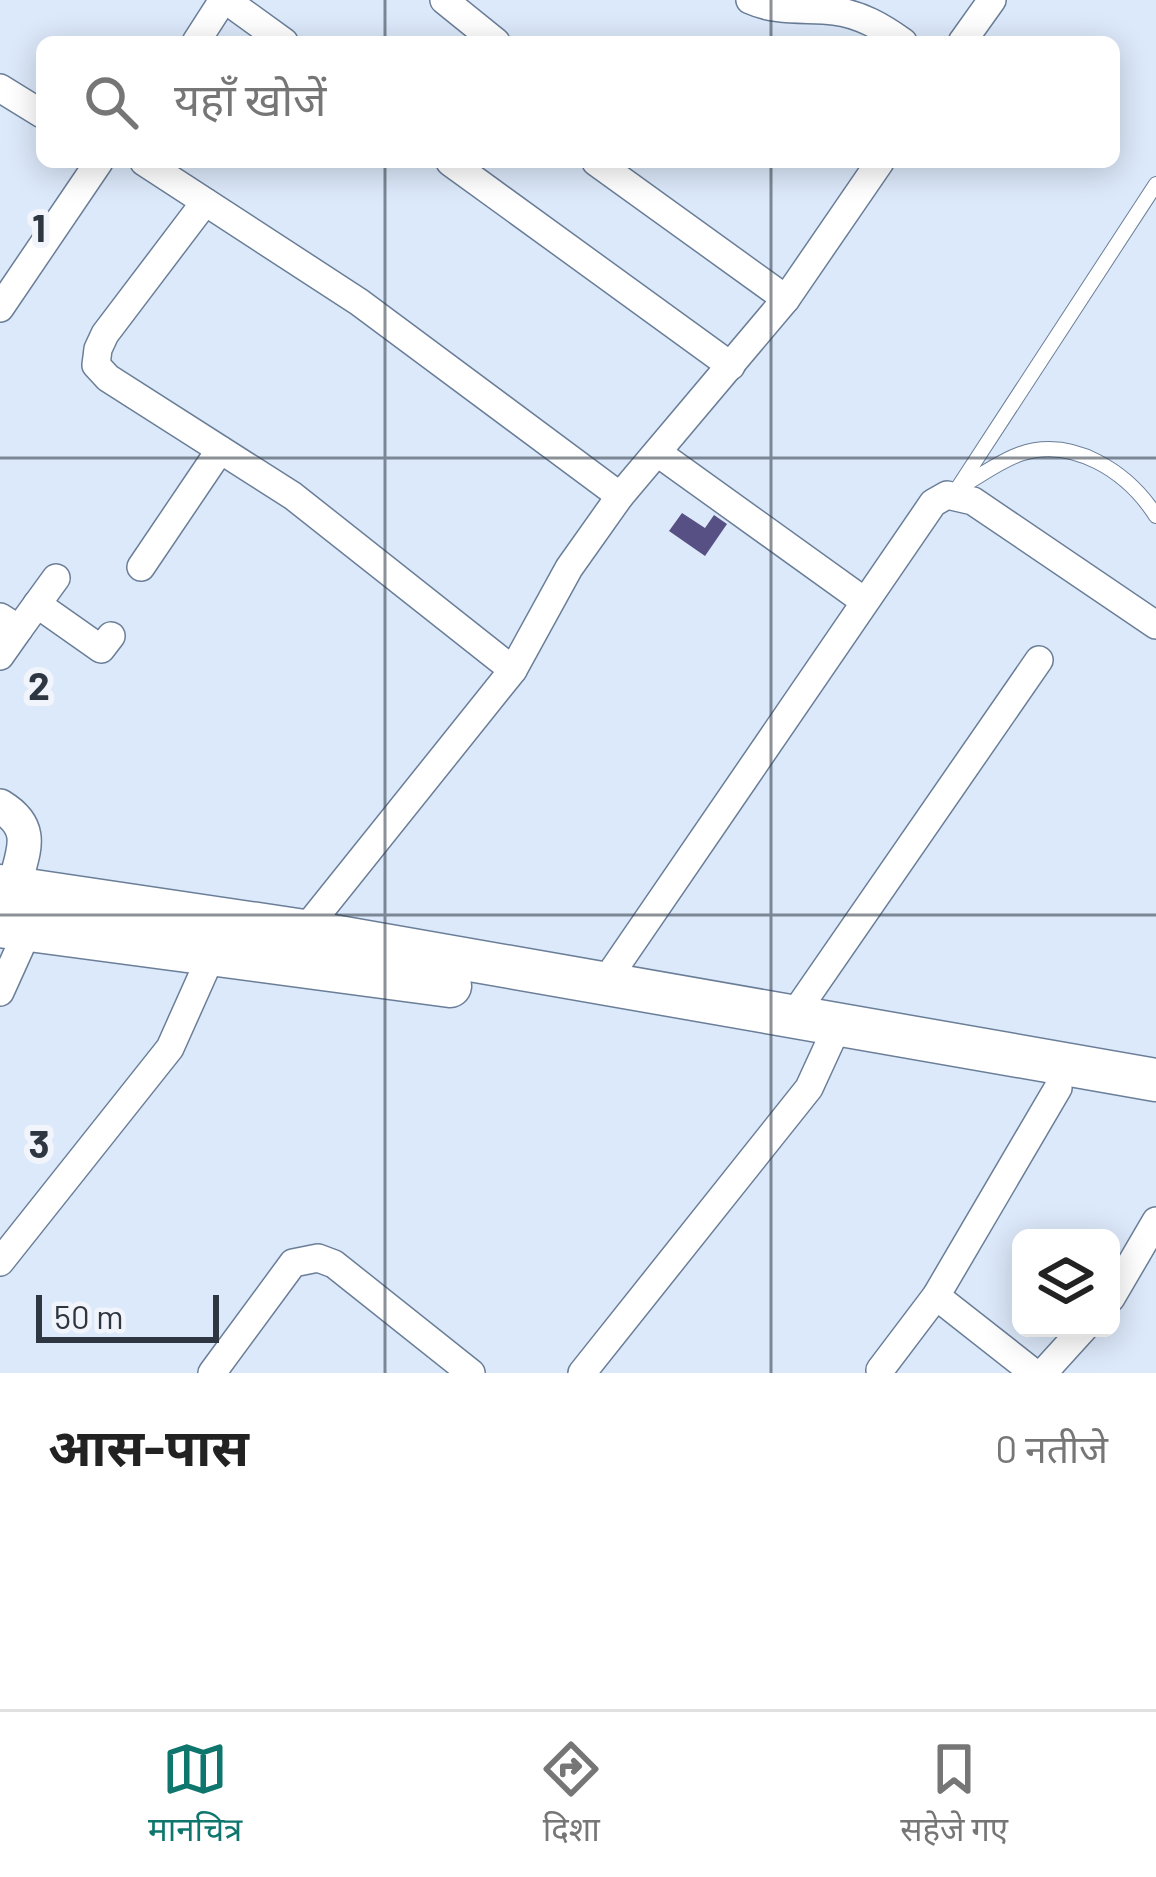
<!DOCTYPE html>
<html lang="hi">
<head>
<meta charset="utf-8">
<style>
	body { margin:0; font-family:Barlow,"Noto Sans Devanagari",sans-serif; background:#f6f6f6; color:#222 }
	.controls { position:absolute; right:36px; bottom:36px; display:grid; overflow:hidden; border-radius:18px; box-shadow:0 6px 30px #0003 }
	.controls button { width:108px; height:108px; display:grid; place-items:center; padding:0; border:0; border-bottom:3px solid #e0e0e0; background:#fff; color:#222; font:60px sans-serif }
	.scale { position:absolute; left:36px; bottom:30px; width:183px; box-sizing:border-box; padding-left:12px; border:6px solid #2e3642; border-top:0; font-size:33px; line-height:42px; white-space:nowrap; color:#2e3642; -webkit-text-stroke:9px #f1f5fb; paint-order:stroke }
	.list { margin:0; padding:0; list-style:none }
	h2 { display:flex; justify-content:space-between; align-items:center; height:156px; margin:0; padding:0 48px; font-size:51px }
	h2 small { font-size:39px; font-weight:400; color:#767676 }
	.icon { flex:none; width:66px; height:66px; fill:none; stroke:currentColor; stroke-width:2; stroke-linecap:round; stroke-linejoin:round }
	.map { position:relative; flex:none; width:1156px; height:1373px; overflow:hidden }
	.search { position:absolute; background:#fff; box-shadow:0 6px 30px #0003; left:36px; right:36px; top:36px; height:132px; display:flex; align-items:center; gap:30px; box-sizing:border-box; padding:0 42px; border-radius:18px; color:#767676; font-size:45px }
	.sheet { height:336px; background:#fff }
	nav { display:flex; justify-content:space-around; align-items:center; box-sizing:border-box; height:168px; border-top:3px solid #e0e0e0; background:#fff; font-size:33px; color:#767676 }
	nav a { display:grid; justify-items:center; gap:6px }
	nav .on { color:#0f766e }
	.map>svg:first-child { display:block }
</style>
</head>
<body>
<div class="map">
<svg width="1156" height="1373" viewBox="0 0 1156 1373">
	<rect width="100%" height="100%" fill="#dce9fa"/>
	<!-- building -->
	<path fill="#575085" d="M682 513 705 528 714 515 727 524 705 556 669 531Z"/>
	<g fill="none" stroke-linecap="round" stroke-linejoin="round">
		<defs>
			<g id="service">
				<path d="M962 486C980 476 1000 461 1020 454 1073 436 1128 472 1156 516"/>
				<path d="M957 489 1156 184"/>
			</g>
			<g id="minor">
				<path d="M226 0 284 42"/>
				<path d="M444 0 496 42"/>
				<path d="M750 0C776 12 805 8 834 11 860 14 882 27 903 42"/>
				<path d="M196 42 223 0"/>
				<path d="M962 42 992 0"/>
				<path d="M0 88 42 114"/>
				<path d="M144 162 359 302 620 496"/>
				<path d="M450 162 731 366"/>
				<path d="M596 162 786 299"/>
				<path d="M205 202 105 334 98 349 96 365 108 378 293 496 513 670"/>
				<path d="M0 308 99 162"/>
				<path d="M658 453 864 601"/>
				<path d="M141 567 220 450"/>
				<path d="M37 604 101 649 111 636"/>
				<path d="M0 617 19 629 0 656"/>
				<path d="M19 629 56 578"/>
				<path d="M304 931 513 670 569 568 620 496 786 299 880 162"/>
				<path d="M603 985 933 503 947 495 973 501 1156 625"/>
				<path d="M0 992 28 930"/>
				<path d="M791 1019 1039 660"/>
				<path d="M0 1262 170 1048 212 954"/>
				<path d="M936 1296 1034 1373"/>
				<path d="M1111 1298 1156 1221"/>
				<path d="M880 1370 936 1296 1058 1088"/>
				<path d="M212 1373 293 1263 318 1258 334 1264 471 1373"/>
				<path d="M582 1373 809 1088 837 1027"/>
				<path d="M1043 1373 1084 1328"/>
			</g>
			<path id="tertiary" d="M0 806C38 829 22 852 14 888"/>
			<g id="primary">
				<path d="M0 886 304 931 1156 1080"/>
				<path d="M0 926 450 986"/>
			</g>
		</defs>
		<!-- service casing -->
		<use href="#service" stroke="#6a7e98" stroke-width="16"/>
		<!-- minor casing -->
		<use href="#minor" stroke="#6a7e98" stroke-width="30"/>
		<!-- tertiary casing -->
		<use href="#tertiary" stroke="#6a7e98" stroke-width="36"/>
		<!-- primary casing -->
		<use href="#primary" stroke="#6a7e98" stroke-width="45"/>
		<!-- service -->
		<use href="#service" stroke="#fff" stroke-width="14"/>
		<!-- minor -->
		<use href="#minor" stroke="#fff" stroke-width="27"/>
		<!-- tertiary -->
		<use href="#tertiary" stroke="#fff" stroke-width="33"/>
		<!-- primary -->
		<use href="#primary" stroke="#fff" stroke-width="42"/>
	</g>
	<!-- grid -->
	<path fill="none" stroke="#2e3642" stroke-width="3" stroke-opacity="0.55" d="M385 0V42M771 0V42M385 162V1373M771 162V1373M0 458H1156M0 915H1156"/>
	<g font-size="39" text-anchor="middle" font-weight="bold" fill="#2e3642" stroke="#f1f5fb" stroke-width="12" stroke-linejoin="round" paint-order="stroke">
		<text x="39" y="242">1</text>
		<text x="39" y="700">2</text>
		<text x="39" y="1158">3</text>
	</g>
</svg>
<div class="controls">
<button><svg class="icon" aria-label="layers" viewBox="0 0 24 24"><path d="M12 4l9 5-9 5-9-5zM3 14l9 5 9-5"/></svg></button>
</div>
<div class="scale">50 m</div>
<div class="search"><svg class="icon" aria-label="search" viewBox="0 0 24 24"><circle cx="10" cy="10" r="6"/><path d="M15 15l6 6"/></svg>यहाँ खोजें</div>
</div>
<section class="sheet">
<h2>आस-पास<small>0 नतीजे</small></h2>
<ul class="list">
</ul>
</section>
<nav>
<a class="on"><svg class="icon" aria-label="map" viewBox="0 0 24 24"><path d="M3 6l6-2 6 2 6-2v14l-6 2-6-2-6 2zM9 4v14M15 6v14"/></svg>मानचित्र</a>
<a><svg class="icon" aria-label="directions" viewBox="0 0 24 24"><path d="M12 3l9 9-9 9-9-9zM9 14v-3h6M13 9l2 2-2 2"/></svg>दिशा</a>
<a><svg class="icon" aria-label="saved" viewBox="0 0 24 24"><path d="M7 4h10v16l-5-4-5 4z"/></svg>सहेजे गए</a>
</nav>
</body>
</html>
